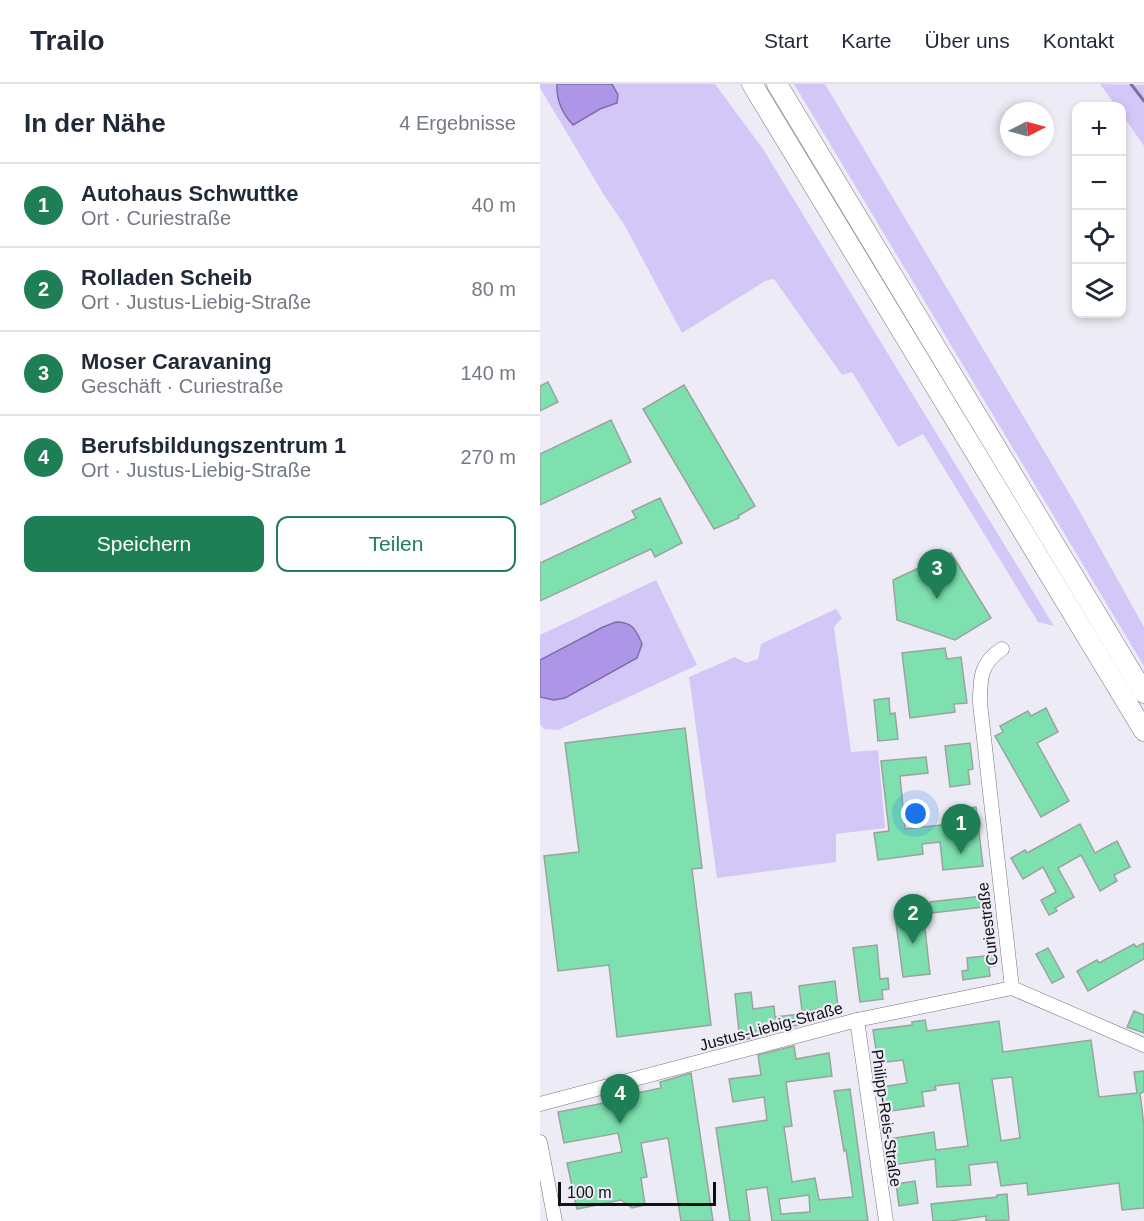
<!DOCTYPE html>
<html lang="de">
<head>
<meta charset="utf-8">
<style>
	body { margin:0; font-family:Arial,sans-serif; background:#f2f2f3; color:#1f2937 }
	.controls { position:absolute; right:18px; top:18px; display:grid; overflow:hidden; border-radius:12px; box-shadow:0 3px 9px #0003 }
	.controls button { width:54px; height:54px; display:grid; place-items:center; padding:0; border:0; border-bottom:2px solid #e0e1e3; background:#fff; color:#1f2937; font:30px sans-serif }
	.compass { position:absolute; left:460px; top:18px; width:54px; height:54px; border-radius:50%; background:#fff; box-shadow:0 3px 9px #0003; rotate:84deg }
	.scale { position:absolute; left:18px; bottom:15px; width:158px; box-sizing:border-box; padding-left:6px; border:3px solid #121114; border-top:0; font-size:16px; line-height:21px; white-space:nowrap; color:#121114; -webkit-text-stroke:4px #edebf5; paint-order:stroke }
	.you { position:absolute; left:376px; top:730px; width:21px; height:21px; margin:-15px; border:4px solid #fff; border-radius:50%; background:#1a73e8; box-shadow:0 0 0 9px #1a73e833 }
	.badge { display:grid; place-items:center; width:39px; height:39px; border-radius:50%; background:#1e7e55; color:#fff; font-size:20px; font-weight:700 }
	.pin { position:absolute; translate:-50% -50px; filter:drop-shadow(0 2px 3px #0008) }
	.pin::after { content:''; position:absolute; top:32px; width:21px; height:18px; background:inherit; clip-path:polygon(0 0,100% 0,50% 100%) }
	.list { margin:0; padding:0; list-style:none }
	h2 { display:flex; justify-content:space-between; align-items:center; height:78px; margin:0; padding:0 24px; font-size:26px }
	h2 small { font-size:20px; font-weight:400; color:#747a83 }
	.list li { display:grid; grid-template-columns:39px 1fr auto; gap:18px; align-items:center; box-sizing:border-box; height:84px; padding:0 24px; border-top:2px solid #e0e1e3 }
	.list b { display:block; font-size:22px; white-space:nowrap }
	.list p { margin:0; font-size:20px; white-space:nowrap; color:#747a83 }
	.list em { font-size:20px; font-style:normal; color:#747a83 }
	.actions { display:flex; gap:12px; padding:18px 24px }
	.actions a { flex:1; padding:14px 0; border:2px solid #1e7e55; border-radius:12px; text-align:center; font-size:21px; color:#1e7e55 }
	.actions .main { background:#1e7e55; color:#fff }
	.icon { flex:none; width:33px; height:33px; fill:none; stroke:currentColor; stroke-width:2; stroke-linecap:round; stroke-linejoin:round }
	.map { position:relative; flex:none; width:604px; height:1137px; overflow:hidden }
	header { display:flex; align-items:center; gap:36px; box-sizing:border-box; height:84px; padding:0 30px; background:#fff; border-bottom:2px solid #e0e1e3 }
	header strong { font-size:28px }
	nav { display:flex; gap:33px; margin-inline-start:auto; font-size:21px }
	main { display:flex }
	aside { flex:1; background:#fff }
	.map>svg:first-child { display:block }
</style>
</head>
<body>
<header>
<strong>Trailo</strong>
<nav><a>Start</a><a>Karte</a><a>Über uns</a><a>Kontakt</a></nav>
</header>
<main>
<aside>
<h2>In der Nähe<small>4 Ergebnisse</small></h2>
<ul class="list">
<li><span class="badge">1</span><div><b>Autohaus Schwuttke</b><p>Ort · Curiestraße</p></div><em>40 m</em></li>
<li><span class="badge">2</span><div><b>Rolladen Scheib</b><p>Ort · Justus-Liebig-Straße</p></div><em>80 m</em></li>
<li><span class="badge">3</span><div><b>Moser Caravaning</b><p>Geschäft · Curiestraße</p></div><em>140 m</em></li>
<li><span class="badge">4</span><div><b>Berufsbildungszentrum 1</b><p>Ort · Justus-Liebig-Straße</p></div><em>270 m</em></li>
</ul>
<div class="actions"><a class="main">Speichern</a><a>Teilen</a></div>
</aside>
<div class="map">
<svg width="604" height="1137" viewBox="0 0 604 1137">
	<rect width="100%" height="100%" fill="#edebf5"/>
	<!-- green -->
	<g fill="#d3c7f8">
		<path d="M0 0H175L223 65 514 542 498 538 383 350 358 363 312 288 302 291 234 195 225 197 142 249 85 142 64 111 0 4Z"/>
		<path d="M254 0H285L535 419 604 543V582Z"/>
		<path d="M560 0 604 1V62L582 30V22H576Z"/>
		<path d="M116 496 157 581 18 646 4 645 0 640V551Z"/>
		<path d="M296 525 302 534 294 543 311 668 338 666 345 744 296 750V778L177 794 149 593 195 573 206 579 218 575 221 560Z"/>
	</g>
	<!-- water -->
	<g fill="#ad96e7" stroke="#7e6ea8" stroke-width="1.5">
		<path d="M17 0H72L78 11 77 19 60 25 33 41C22 29 16 16 17 0Z"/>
		<path d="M76 538C93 538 96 546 102 560L97 574 25 614 14 616 0 613V576L63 543Z"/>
	</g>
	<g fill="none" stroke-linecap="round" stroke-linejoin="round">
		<!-- stream -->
		<path stroke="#7e6ea8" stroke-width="3" d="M591 0 604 17"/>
	</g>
	<!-- building -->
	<g fill="#7de0ae" stroke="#9aa39e" stroke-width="1.5" fill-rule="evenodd">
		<path d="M8 298 18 318 0 327V302Z"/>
		<path d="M144 301 215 422 198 432 199 434 174 445 103 325Z"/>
		<path d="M71 336 91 378 0 421V370Z"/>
		<path d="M120 414 142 459 115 473 111 465 0 517V479L96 434 92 427Z"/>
		<path d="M411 469 451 534 415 556 357 536 353 496Z"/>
		<path d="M405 564 407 575 421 573 427 619 414 620 415 628 370 634 362 569Z"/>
		<path d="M349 614 350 630 355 629 358 655 338 657 334 616Z"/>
		<path d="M506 624 518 648 497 659 529 717 501 733 455 652 463 648 460 642 488 627 491 632Z"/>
		<path d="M145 644 162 784 152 785 171 941 77 953 69 881 18 887 4 772 39 768 25 659Z"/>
		<path d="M430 659 433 685 428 686 430 700 410 703 405 662Z"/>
		<path d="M386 673 388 689 360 692 365 745 419 739 417 725 436 723 443 782 403 786 400 758 382 760 383 770 338 776 334 749 349 747 341 677Z"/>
		<path d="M540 740 555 769 577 757 590 783 574 791 577 797 560 807 541 771 518 784 534 813 515 824 517 827 509 831 501 816 516 808 503 783 483 795 471 774 485 766 487 769Z"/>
		<path d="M442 812 443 823 392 829 390 818Z"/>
		<path d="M383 827 390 890 363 893 355 831Z"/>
		<path d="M604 859V875L548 907 537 887 557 876 559 879 594 860 596 863Z"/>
		<path d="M337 861 340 895 348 894 349 905 342 906 343 915 320 918 313 864Z"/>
		<path d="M508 864 524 893 512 899 496 870Z"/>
		<path d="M454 871 455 882 449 883 450 892 423 896 422 887 428 886 427 874Z"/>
		<path d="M295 897 298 923 262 927 259 902Z"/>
		<path d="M211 908 213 925 234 922 235 933 260 930 261 941 215 947 216 953 200 957 195 910Z"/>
		<path d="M594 927 604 931V949L587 943Z"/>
		<path d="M385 936 387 947 459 937 463 968 551 956 559 1013 597 1009 594 988 604 987V1008L600 1009 604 1042V1124L582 1126 579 1099 488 1111 487 1099 461 1102 457 1078 429 1081 431 1101 397 1103 395 1075 353 1081 349 1055 394 1048 396 1066 428 1062 419 999 395 1002 396 1006 382 1008 384 1022 345 1028 342 1003 367 999 363 976 338 979 333 946 372 941V938ZM472 993 480 1054 461 1057 452 995Z"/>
		<path d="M254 962 256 975 289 969 292 992 246 998 252 1042 244 1043 252 1098 275 1094 279 1116 313 1113 306 1066 304 1067 294 1007 310 1005 328 1137H232L227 1103 206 1106 210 1137H190L176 1044 227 1036 224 1013 193 1018 189 995 221 991 218 971ZM269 1111 270 1128 241 1130 239 1115Z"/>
		<path d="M151 989 173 1137H141L128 1054 101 1059 107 1093 101 1094 105 1121 92 1124 81 1116 37 1125 27 1079 82 1068 78 1049 24 1059 18 1028 79 1016 78 1013 121 1004 120 998Z"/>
		<path d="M375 1097 378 1119 359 1122 356 1100Z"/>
		<path d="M467 1110 469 1136 446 1137V1132L410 1137H393L391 1120 457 1113V1111Z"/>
	</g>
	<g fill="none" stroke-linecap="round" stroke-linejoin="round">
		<defs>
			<g id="minor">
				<path d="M462 565C440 579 440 595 440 619L472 904 604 961"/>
				<path d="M317 936 346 1137"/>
				<path d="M0 1020 317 936 472 904"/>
				<path d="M0 1058 15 1137"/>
			</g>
			<g id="highway">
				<path d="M212 0 604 647"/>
				<path d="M237 0 604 609"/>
			</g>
		</defs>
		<!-- minor casing -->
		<use href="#minor" stroke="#77757d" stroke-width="15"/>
		<!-- highway casing -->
		<use href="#highway" stroke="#77757d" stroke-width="21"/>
		<!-- minor -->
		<use href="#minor" stroke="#fff" stroke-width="14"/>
		<!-- highway -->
		<use href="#highway" stroke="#fff" stroke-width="20"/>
	</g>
	<g text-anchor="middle" stroke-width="4.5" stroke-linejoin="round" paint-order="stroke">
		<!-- street labels -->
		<g font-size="16" fill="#121114" stroke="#edebf5">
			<text transform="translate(447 840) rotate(-97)" y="6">Curiestraße</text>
			<text transform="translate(231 942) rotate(-15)" y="6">Justus-Liebig-Straße</text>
			<text transform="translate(347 1034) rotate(82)" y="6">Philipp-Reis-Straße</text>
		</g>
	</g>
</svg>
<div class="controls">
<button>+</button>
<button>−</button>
<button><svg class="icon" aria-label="locate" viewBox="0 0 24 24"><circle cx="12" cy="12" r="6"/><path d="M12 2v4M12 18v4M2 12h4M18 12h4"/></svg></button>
<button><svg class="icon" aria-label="layers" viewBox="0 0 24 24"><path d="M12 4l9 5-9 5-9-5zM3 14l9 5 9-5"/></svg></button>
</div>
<svg class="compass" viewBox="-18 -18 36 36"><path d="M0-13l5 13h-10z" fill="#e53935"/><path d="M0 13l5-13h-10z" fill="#747a83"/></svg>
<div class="scale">100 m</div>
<div class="you"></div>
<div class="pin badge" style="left:421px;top:770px">1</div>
<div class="pin badge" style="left:373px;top:860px">2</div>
<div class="pin badge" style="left:397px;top:515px">3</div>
<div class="pin badge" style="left:80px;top:1040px">4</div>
</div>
</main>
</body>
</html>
